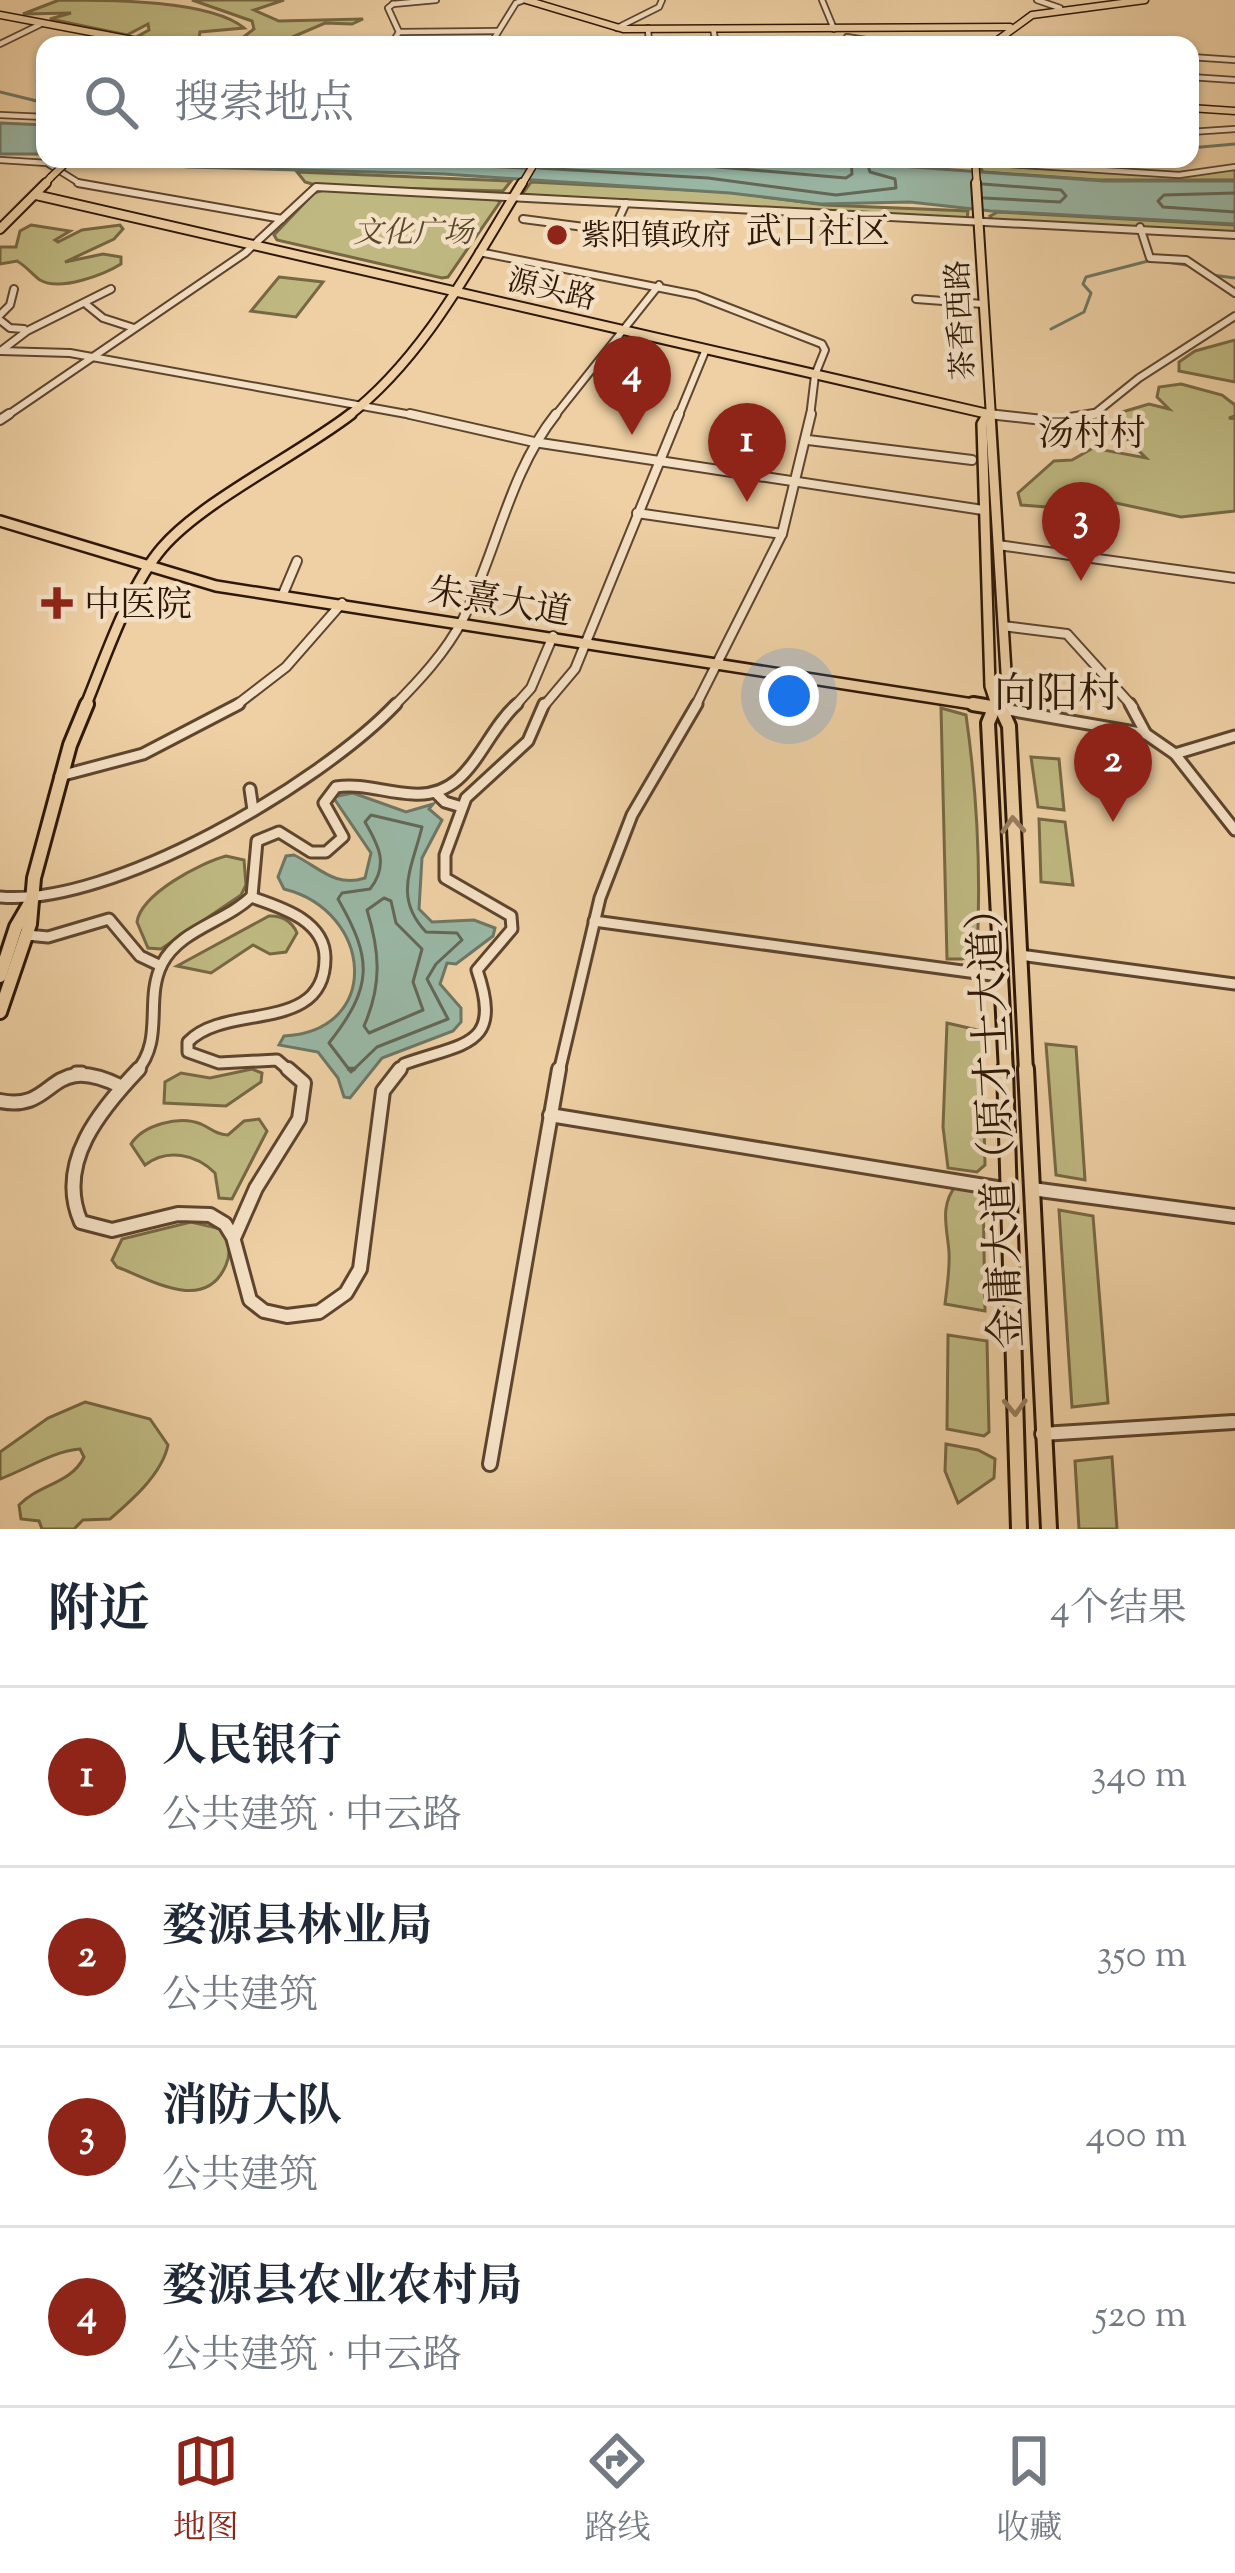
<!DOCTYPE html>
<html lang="zh">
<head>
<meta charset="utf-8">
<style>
	body { margin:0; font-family:"Sorts Mill Goudy","Noto Serif SC",serif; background:#f6f6f7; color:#1f2937 }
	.you { position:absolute; left:789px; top:696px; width:42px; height:42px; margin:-30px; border:9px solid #fff; border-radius:50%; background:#1a73e8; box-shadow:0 0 0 18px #1a73e833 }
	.badge { display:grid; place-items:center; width:78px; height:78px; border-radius:50%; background:#8f2418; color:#fff; font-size:39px; font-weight:700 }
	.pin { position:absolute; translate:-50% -99px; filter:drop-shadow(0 3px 6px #0008) }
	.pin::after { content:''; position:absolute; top:63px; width:42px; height:36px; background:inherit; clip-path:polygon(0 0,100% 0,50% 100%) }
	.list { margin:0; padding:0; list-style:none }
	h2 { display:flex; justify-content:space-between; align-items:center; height:156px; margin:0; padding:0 48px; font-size:51px }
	h2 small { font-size:39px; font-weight:400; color:#747a83 }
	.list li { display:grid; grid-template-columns:78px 1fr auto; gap:36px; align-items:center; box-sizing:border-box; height:180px; padding:0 48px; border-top:3px solid #e0e1e3 }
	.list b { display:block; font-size:45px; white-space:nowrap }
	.list p { margin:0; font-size:39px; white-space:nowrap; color:#747a83 }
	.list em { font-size:39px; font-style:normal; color:#747a83 }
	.icon { flex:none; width:66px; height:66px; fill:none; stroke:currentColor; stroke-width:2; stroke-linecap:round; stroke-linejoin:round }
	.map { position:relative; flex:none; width:1235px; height:1529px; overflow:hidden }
	.search { position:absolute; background:#fff; box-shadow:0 3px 9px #0004; left:36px; right:36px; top:36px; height:132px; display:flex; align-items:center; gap:30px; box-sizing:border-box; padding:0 42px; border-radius:24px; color:#747a83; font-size:45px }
	.sheet { height:876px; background:#fff }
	nav { display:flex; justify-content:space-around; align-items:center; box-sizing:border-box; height:168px; border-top:3px solid #e0e1e3; background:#fff; font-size:33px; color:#747a83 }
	nav a { display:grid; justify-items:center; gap:6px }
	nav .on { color:#8f2418 }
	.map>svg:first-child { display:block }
</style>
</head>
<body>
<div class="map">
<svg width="1235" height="1529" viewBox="0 0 1235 1529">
	<rect width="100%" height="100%" fill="#eed0a4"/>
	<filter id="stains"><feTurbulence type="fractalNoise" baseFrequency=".00167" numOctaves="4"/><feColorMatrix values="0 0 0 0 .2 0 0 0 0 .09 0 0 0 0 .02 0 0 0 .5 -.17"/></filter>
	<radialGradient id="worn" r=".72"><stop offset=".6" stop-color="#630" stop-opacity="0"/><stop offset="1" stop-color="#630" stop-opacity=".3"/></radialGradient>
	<!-- green -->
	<g fill="#bfb981" stroke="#766844" stroke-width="3">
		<path d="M59 0C110 0 211 0 244 28L200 32 199 38 176 43 138 36 149 30 148 24 127 35 50 19 71 13 23 14Z"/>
		<path d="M192 0H284L254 10 279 21 363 19 352 24 325 23 274 45H233L254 29 252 21Z"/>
		<path d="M979 165 1188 176 1235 168V180H1099L983 172Z"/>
		<path d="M297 172 511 181 503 191 319 186 305 182Z"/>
		<path d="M531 182 729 192 825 205 968 211 967 219 526 195 523 193Z"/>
		<path d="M324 190 493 197 500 202 448 277 442 278 277 240 274 235 314 193Z"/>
		<path d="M998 212 1235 225V232L994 222 990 216Z"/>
		<path d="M31 225 70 231 55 240 58 242 82 230 120 225 123 229 114 239 65 262 103 254 121 257V264C105 274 60 292 40 280 34 276 26 266 17 261L0 264V247H16L20 231Z"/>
		<path d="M279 277 323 282 296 317 251 311Z"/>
		<path d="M1235 340V382L1179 371V362L1195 351Z"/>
		<path d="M1181 384 1222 395 1235 405V416L1229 418 1235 419V511L1181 517 1102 500 1047 507 1021 505 1018 493 1054 461 1072 460 1093 448 1146 458 1128 440 1130 430 1122 412 1149 404 1169 409 1157 397 1159 387Z"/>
		<path d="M941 708 966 715C977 792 981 875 977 952L962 959H947Z"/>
		<path d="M1031 757 1059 759 1064 810 1038 807Z"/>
		<path d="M1039 819 1065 822 1073 885 1041 882Z"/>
		<path d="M226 856 244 860 246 885 241 895 161 949 148 948 137 922C141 894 200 863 226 856Z"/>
		<path d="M269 916C281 915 292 921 297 933L286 952 270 954 253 945 211 973 177 966Z"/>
		<path d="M947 1023 982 1031 985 1165 977 1172 948 1168 943 1127Z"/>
		<path d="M1046 1044 1076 1047 1085 1180 1056 1175Z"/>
		<path d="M252 1069 262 1073 261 1082 226 1106 164 1103 165 1082 181 1073 210 1078Z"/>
		<path d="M259 1119 267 1131 232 1199 219 1198 215 1173C196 1154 167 1148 145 1165L131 1144C143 1125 179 1115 201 1124 212 1129 215 1134 228 1135L244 1121Z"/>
		<path d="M957 1184 983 1189 985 1311 945 1304C947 1287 950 1269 949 1252 947 1226 939 1206 957 1184Z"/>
		<path d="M1059 1210 1093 1216 1108 1403 1072 1407Z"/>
		<path d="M191 1222 221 1229C229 1240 232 1251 226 1265 205 1315 148 1278 117 1267L112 1260 122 1239Z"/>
		<path d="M948 1335 987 1341 989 1432 984 1436 947 1429Z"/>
		<path d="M85 1402 150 1419 168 1445C162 1474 132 1500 110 1519L83 1520 74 1529H42L39 1521 21 1519 19 1505C39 1484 71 1484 84 1457L80 1449C53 1451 27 1469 0 1479V1452L48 1418Z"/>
		<path d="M946 1444 978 1450 995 1459 994 1478 958 1503 945 1471Z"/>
		<path d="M1112 1457 1117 1529H1079L1075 1461Z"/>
	</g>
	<!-- water -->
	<g fill="#99b7a5" stroke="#6e7765" stroke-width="3">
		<path d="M0 123 45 125V154H0Z"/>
		<path d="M100 159H806L1103 181H1235V224L991 211 910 202 821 204 730 193 444 174 188 167Z"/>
		<path d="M353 793 406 812 433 804 429 809 442 820 422 858 419 909 432 922 474 920 495 928 493 936 456 964 447 963 440 984 461 1008V1022L453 1031 382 1058 350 1098 344 1097 338 1078 318 1052 279 1045 284 1036C383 1031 373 911 284 889L278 877 286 856 294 855C319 867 335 888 365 878L371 853 333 797Z"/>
	</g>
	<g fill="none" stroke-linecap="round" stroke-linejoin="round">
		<!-- shore-far1 -->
		<g stroke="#646756" stroke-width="3">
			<path d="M316 159 525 168"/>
			<path d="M625 159 846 178 852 174 851 159"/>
			<path d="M538 168 708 178 836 195 896 188 895 179 870 172 866 159"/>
			<path d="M983 184 1061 190 1066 196 1060 202 984 198"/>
			<path d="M1235 193 1164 195 1158 201 1163 207 1235 212"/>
			<path d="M371 815 422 827C412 868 393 897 426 932L457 933 462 940 436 964 427 979 448 1019 377 1047 351 1072 329 1043C373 987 373 960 338 899L342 893 370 889C389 865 379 846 365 822Z"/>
			<path d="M384 898 391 901 396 923 422 949 413 982 423 1010 369 1033 364 1026C382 985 380 952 367 910Z"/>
		</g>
		<!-- shore -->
		<path stroke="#646756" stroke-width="4.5" d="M349 1069H354"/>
		<!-- stream -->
		<g stroke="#6e7765" stroke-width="3">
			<path d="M0 92 45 103"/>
			<path d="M1190 148 1235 144"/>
			<path d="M1167 262 1193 266"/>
			<path d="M1212 275 1235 278"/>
			<path d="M1051 329 1084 312 1091 293 1083 284 1086 277 1152 260"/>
		</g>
		<defs>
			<g id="minor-far4">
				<path d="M822 0 834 29"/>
				<path d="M1037 0 1060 8"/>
				<path d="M393 4 436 0"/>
				<path d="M617 28 659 7 662 0"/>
				<path d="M648 28 649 45"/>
				<path d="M713 28 716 45"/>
				<path d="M399 32 498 31"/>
				<path d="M847 37 897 45"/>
				<path d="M0 44 41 24"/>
				<path d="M992 44 1010 45"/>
				<path d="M102 45 117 37"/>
				<path d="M391 45 399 32 388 8 393 4"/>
				<path d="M490 45 516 3 524 0"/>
				<path d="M1190 57 1235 60"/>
				<path d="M1190 77 1235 80"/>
				<path d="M40 81 45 78"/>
				<path d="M0 115 45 117"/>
				<path d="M1190 132 1235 129"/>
				<path d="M932 159 1179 175 1235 167"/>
				<path d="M0 160 47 163 79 183 94 186"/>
			</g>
			<g id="minor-far3">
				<path d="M78 183 282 219"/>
				<path d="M523 219 607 230"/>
				<path d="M1140 227 1150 258 1186 260 1235 293"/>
				<path d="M605 230 615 227 626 203"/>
				<path d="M479 252 696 295 822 344 825 350 815 375 810 417"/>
				<path d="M916 299 983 304"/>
				<path d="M87 305 103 318 134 328"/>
				<path d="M0 315 10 305 14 289"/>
				<path d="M0 320 10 328 24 329"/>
				<path d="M2 350 27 331 111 289"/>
				<path d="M0 351 70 353 423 417"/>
				<path d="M988 414 1014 417"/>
				<path d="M5 417 245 253 316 187 1235 235"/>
				<path d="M554 417 659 285"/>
				<path d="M678 417 706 349"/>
				<path d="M1081 417 1093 415 1139 378 1235 316"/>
			</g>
			<g id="minor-far2">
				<path d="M410 414 534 442 983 510"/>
				<path d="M988 414 1052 421 1094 414"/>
				<path d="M0 420 9 414"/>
				<path d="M808 440 972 460"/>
				<path d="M637 513 782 534"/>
				<path d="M998 545 1235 578"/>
				<path d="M283 594 297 561"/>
				<path d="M1003 626 1067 634 1133 707"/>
				<path d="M234 707 286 667 342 603"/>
				<path d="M393 707C419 681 446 652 463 619 497 551 509 473 556 414"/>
				<path d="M514 707 531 688 553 636"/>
				<path d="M543 707 575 669 679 414"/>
				<path d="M695 707 782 534 811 414"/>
			</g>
			<g id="minor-far1">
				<path d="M1130 704 1146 734"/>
				<path d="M997 708 1146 734 1175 754 1235 830"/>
				<path d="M1175 754 1235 736"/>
				<path d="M60 776 143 754 239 704"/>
				<path d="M250 789 253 810"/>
				<path d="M436 793 445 802 462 807"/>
				<path d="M0 897C111 907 320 784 396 704"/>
				<path d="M251 897C280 907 325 920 325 958 325 1035 226 1002 188 1042V1052L219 1063 277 1060 291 1072"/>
				<path d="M594 921 999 976"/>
				<path d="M27 935 48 937 109 919 140 956 161 966"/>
				<path d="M1020 955 1235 984"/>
				<path d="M76 1072H82"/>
				<path d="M136 1072C165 1039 144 1000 162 964 180 929 226 922 252 896L257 841 279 832 311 852H326L343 837 324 803 336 787C363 783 386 793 413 794 471 798 481 736 517 704"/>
				<path d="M398 1072 404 1064C466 1042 503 1047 477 970L512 929 511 916 445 878V855L466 798 528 741 544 704"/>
				<path d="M559 1072 600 898 632 815 697 704"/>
			</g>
			<g id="minor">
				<path d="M139 1069C101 1109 55 1163 81 1222L112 1230 178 1214 210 1215 225 1224 233 1237 250 1300 264 1311 287 1316 319 1312 346 1293 360 1269 383 1091 400 1069"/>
				<path d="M0 1101C58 1113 46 1050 120 1086"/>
				<path d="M550 1115 1009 1190"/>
				<path d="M1032 1189 1235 1216"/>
				<path d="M234 1238 256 1188 299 1119 304 1083 288 1069"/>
				<path d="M1042 1434 1233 1422"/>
				<path d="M490 1464 559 1069"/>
			</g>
			<g id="major-far4">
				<path d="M526 0 623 29 1010 27"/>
				<path d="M0 15 159 45"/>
				<path d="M991 45 1032 15 1145 0"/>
				<path d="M1190 108 1235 111"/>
				<path d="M975 159 977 186"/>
				<path d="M43 186 51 177"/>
				<path d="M521 186 537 159"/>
			</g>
			<g id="major-far3">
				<path d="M976 183 991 417"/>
				<path d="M36 195 988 414"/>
				<path d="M0 229 46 183"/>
				<path d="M347 417C424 358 472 264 522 183"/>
			</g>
			<g id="major-far2">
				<path d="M988 414 982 424 990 686 997 707"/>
				<path d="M990 414 1007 688 997 707"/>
				<path d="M0 521 216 586 992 707"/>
				<path d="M85 707C105 659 128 588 162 548 202 501 298 455 351 414"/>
			</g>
			<g id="major-far1">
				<path d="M973 704 997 708"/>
				<path d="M996 704 988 723 1006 1072"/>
				<path d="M999 704 1009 726 1026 1072"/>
				<path d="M0 976 16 927 30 903"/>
				<path d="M0 1012 30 924 34 878 70 745 87 704"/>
			</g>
			<g id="major">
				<path d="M1005 1069 1019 1529"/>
				<path d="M1026 1069 1049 1529"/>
			</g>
		</defs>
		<!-- minor-far4 casing -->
		<use href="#minor-far4" stroke="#5e452e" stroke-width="8"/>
		<!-- minor-far3 casing -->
		<use href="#minor-far3" stroke="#5e452e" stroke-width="10"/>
		<!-- minor-far2 casing -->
		<use href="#minor-far2" stroke="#5e452e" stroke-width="12"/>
		<!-- minor-far1 casing -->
		<use href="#minor-far1" stroke="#5e452e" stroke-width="15"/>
		<!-- minor casing -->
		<use href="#minor" stroke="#5e452e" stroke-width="18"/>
		<!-- major-far4 casing -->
		<use href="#major-far4" stroke="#2e1706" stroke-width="9"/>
		<!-- major-far3 casing -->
		<use href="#major-far3" stroke="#2e1706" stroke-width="12"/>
		<!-- major-far2 casing -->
		<use href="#major-far2" stroke="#2e1706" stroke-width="14"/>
		<!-- major-far1 casing -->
		<use href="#major-far1" stroke="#2e1706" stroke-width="18"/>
		<!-- major casing -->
		<use href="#major" stroke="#2e1706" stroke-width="20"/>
		<!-- minor-far4 -->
		<use href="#minor-far4" stroke="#f4e0c4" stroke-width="4.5"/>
		<!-- minor-far3 -->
		<use href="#minor-far3" stroke="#f4e0c4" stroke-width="6"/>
		<!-- minor-far2 -->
		<use href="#minor-far2" stroke="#f4e0c4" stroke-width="8"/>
		<!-- minor-far1 -->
		<use href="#minor-far1" stroke="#f4e0c4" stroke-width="9"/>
		<!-- minor -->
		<use href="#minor" stroke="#f4e0c4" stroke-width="12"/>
		<!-- major-far4 -->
		<use href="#major-far4" stroke="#eed0a4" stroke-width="6"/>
		<!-- major-far3 -->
		<use href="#major-far3" stroke="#eed0a4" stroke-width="8"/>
		<!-- major-far2 -->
		<use href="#major-far2" stroke="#eed0a4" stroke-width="9"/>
		<!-- major-far1 -->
		<use href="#major-far1" stroke="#eed0a4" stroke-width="12"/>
		<!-- major -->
		<use href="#major" stroke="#eed0a4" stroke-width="14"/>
		<defs>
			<path id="major-bridge" d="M51 177 70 159"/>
		</defs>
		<!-- major-bridge casing -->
		<use href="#major-bridge" stroke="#2e1706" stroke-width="9" stroke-linecap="butt"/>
		<!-- major-bridge -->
		<use href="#major-bridge" stroke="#eed0a4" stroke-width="6"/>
	</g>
	<!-- one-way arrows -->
	<defs><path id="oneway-chevron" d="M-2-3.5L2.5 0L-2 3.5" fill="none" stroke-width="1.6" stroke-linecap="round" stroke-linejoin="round" transform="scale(3)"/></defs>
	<g stroke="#987d5d">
		<use href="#oneway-chevron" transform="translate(1013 825) rotate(-93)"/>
		<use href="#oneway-chevron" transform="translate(1015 1407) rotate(88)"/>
	</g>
	<!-- markers -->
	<g fill="#8f2418" stroke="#f4e0c4" stroke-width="4.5">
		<circle cx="557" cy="235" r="12"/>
		<path d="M51 585h12v12h12v12h-12v12h-12v-12h-12v-12h12z"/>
	</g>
	<g text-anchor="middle" stroke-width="9" stroke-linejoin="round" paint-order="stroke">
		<!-- far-park labels -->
		<g font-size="30" font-style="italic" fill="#5a482b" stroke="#f4e0c4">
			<text x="413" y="242">文化广场</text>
		</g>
		<!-- far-poi labels -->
		<g font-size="30" fill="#2e1706" stroke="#f4e0c4" text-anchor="start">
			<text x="581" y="245">紫阳镇政府</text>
		</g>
		<!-- far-street labels -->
		<g font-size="30" fill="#2e1706" stroke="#f4e0c4">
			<text transform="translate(552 289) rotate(13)" y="10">源头路</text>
			<text transform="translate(960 320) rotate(-93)" y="10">茶香西路</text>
		</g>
		<!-- far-quarter labels -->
		<g font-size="36" fill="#2e1706" stroke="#f4e0c4">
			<text x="818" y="243">武口社区</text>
			<text x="1092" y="445">汤村村</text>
		</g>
		<!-- street labels -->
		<g font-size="36" fill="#2e1706" stroke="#f4e0c4">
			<text transform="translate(500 600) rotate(9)" y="13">朱熹大道</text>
		</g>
		<!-- poi labels -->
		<g font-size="36" fill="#2e1706" stroke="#f4e0c4" text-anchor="start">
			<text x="84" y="616">中医院</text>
		</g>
		<!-- quarter labels -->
		<g font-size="42" fill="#2e1706" stroke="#f4e0c4">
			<text x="1057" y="707">向阳村</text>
		</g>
		<!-- near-street labels -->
		<g font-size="42" fill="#2e1706" stroke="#f4e0c4">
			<text transform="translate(994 1118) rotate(-93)" y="15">金庸大道（原才士大道）</text>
		</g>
	</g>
	<rect width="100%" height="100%" filter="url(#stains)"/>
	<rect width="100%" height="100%" fill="url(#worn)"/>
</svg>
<div class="you"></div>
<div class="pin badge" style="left:747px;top:502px">1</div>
<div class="pin badge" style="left:1113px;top:822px">2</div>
<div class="pin badge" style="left:1081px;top:581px">3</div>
<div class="pin badge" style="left:632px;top:435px">4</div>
<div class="search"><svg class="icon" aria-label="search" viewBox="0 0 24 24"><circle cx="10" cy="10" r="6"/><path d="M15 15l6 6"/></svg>搜索地点</div>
</div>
<section class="sheet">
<h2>附近<small>4个结果</small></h2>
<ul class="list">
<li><span class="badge">1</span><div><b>人民银行</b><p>公共建筑 · 中云路</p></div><em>340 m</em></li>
<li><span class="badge">2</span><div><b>婺源县林业局</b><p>公共建筑</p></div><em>350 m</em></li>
<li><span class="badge">3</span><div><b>消防大队</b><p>公共建筑</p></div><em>400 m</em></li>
<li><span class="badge">4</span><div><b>婺源县农业农村局</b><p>公共建筑 · 中云路</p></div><em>520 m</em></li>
</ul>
</section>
<nav>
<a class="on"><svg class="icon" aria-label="map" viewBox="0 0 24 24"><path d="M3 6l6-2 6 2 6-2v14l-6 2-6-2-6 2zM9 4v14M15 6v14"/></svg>地图</a>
<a><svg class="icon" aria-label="directions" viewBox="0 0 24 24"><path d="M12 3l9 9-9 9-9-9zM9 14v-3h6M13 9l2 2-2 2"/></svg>路线</a>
<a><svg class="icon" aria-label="saved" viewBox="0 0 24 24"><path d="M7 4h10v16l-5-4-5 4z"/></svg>收藏</a>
</nav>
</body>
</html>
